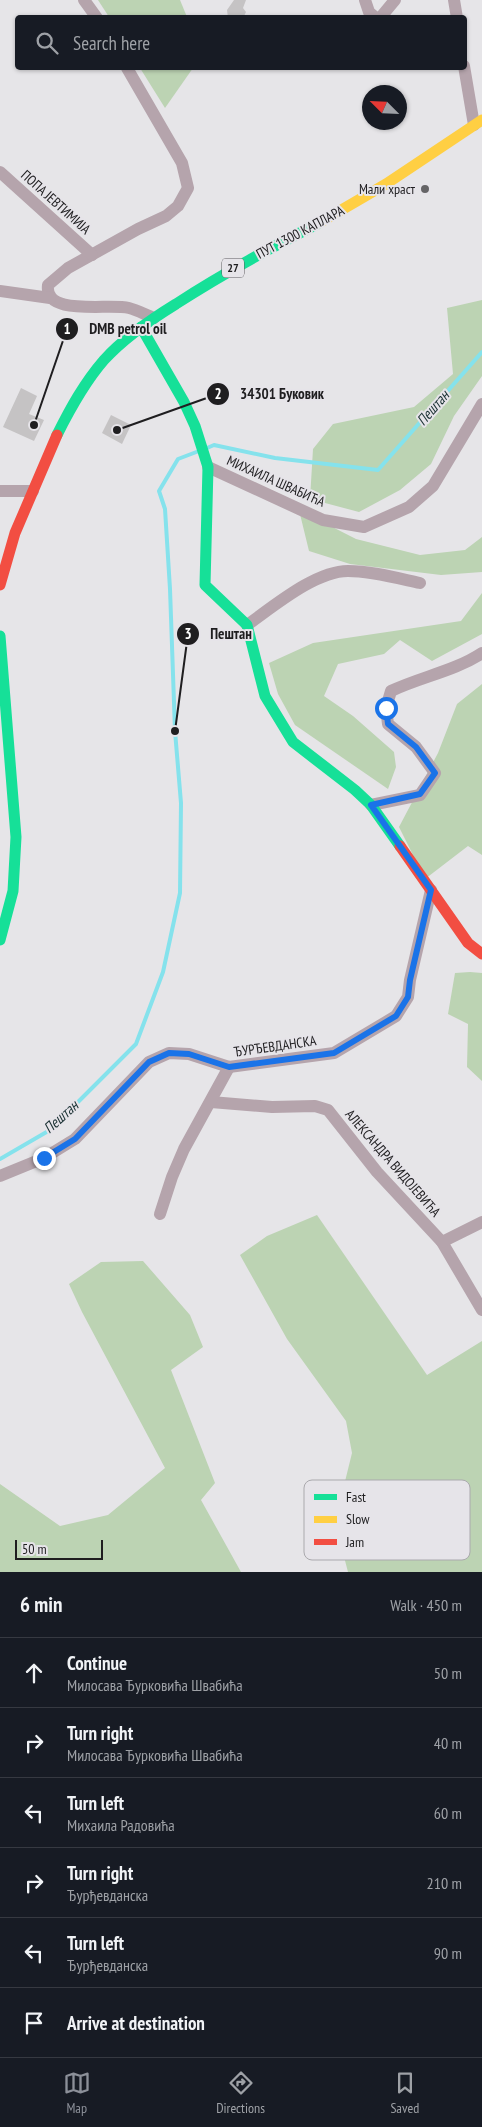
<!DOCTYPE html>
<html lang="en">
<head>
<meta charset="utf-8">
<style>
	body { margin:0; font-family:"PT Sans Narrow",sans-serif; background:#20242c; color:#f1f3f6 }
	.compass { position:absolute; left:362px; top:85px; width:45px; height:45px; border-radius:50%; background:#171b24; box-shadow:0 1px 4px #0004; rotate:294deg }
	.scale { position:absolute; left:15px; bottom:12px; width:88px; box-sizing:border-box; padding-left:5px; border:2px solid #1f1e20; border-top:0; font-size:14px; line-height:18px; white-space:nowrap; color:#1f1e20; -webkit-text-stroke:4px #e6e4e9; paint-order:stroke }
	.stop { position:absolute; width:15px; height:15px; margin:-11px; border:4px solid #1a73e8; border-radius:50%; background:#fff }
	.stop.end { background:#1a73e8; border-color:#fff; box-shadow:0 1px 5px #0008 }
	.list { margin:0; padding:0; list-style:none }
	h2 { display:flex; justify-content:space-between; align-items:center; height:65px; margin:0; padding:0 20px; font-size:21px }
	h2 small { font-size:16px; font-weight:400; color:#9ea1a6 }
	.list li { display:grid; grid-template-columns:32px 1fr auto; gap:15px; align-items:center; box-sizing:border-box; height:70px; padding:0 20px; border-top:1px solid #363941 }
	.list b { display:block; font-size:19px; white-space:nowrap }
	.list p { margin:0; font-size:16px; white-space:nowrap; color:#9ea1a6 }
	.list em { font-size:16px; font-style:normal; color:#9ea1a6 }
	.icon { flex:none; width:28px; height:28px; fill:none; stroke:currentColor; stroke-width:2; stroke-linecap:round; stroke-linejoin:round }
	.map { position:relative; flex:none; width:482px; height:1572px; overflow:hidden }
	.search { position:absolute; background:#171b24; box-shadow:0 1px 4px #0004; left:15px; right:15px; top:15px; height:55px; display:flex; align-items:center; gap:12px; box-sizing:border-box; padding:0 18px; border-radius:5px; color:#9ea1a6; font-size:19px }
	.sheet { height:485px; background:#171b24 }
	nav { display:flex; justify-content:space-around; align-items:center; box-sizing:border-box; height:70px; border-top:1px solid #363941; background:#171b24; font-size:14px; color:#9ea1a6 }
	nav a { display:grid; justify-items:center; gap:2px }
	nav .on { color:#8c9099 }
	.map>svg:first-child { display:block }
</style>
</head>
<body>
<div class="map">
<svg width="482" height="1572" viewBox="0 0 482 1572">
	<rect width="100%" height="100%" fill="#e6e5e8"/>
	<!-- green -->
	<g fill="#bcd3b3">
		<path d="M98 0H180L187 17H109Z"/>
		<path d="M140 68H193L165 108Z"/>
		<path d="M482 300V376L454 416 431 464 400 490 359 512 310 499 313 449 333 424 414 407 453 374 447 308Z"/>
		<path d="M299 510 356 539 420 555 465 550 482 537V572L441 575 350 564 309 551Z"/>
		<path d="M482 593V634L432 661 400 640 384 654 338 664 324 696 353 716 394 752 396 767 388 789 295 725 278 694 269 663 313 643 461 621Z"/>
		<path d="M482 684V855L468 846 425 879 399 827 438 753 457 704Z"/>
		<path d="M470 972 482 973V1081L467 1067 468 1024 448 1014 455 973Z"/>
		<path d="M317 1215 427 1375 482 1341V1572H348L335 1522 352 1453 346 1421 287 1339 240 1255 267 1236Z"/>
		<path d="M143 1261 190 1315 203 1347 171 1370 215 1483 201 1500 241 1572H0V1484L60 1526 108 1515 165 1468 82 1312 69 1284 101 1262Z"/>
	</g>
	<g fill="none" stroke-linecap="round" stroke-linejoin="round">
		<!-- stream -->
		<g stroke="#85e2ec" stroke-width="4">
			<path d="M207 448 214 445 275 458 378 470 482 352"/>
			<path d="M0 1159 50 1130 136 1044 163 972 180 893 181 803 175 731 170 589 165 509 159 491 178 459 199 451"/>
		</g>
	</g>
	<!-- building -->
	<g fill="#c5c3c4">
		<path d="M234 0H246L243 8 246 12 243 18H228L227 10Z"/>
		<path d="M21 388 37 396 29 414 44 420 34 441 3 427Z"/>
		<path d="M111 415 131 425 122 444 102 433Z"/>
	</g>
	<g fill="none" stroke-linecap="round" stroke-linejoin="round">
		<!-- street -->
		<g stroke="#b5a4ac" stroke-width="12">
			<path d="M84 0 97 18"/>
			<path d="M365 0 369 12 375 17 379 18"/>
			<path d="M454 0 457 18"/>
			<path d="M380 18 395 0"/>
			<path d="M464 66 474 125"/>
			<path d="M127 68 182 163 188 188 178 206 166 216 138 229 68 268 48 285C44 317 108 303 129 308 137 310 146 315 154 318"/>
			<path d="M0 172 92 255"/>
			<path d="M0 291 50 298"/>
			<path d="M208 467 323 520 364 527 409 507 433 486 482 404"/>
			<path d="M0 491H33"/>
			<path d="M247 625C273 607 315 571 348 571 371 571 397 578 420 583"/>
			<path d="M371 805 420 795 435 773 416 747 388 724 386 708 391 691C420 677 455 671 482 653"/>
			<path d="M211 1102 272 1107 315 1106 328 1110 377 1172 442 1242 482 1310"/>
			<path d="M0 1176 44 1158 75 1139 149 1062 169 1053 189 1054 229 1067 334 1053 396 1016 408 997 410 980 431 890"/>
			<path d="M160 1214 172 1177 184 1149 229 1067"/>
			<path d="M442 1242 482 1222"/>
		</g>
		<!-- fast -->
		<g stroke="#16e098" stroke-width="11">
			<path d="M141 327 184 402 195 426 208 467 205 585 247 625 265 696 293 742 355 790 371 805 400 846"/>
			<path d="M57 435C70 409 84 383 104 360 124 338 150 320 176 304 222 274 270 248 319 223"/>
			<path d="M0 636 16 837 13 891 0 940"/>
		</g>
		<!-- slow -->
		<path stroke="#ffcf43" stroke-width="11" d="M319 223 386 184 482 120"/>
		<!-- jam -->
		<g stroke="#f24e42" stroke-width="11">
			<path d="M0 585 15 533 57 435"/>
			<path d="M400 846 468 943 482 954"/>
		</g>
	</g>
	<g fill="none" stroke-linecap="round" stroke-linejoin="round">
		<!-- route -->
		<path stroke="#1a73e8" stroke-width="6" d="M44 1158 75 1139 149 1062 169 1053 189 1054 229 1067 334 1053 396 1016 408 997 410 980 431 890 371 805 420 794 435 773 416 747 388 724 386 708"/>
	</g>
	<!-- markers -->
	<circle fill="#656466" stroke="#e6e4e9" stroke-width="2" cx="425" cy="189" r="5"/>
	<g text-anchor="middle" stroke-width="4" stroke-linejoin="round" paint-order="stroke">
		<!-- shield labels -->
		<rect fill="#e6e4e9" stroke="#5b595c" stroke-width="1" x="222" y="258.5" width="22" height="19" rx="4"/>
		<g font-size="12" font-weight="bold" fill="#1f1e20">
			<text x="233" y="272">27</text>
		</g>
		<!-- poi labels -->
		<g font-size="14" fill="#1f1e20" stroke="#e6e4e9" text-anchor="end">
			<text x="415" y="194">Мали храст</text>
		</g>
		<!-- street labels -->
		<g font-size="14" fill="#1f1e20" stroke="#e6e4e9">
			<text transform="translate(56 202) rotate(42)" y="5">ПОПА ЈЕВТИМИЈА</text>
			<text transform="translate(300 232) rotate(-28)" y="5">ПУТ 1300 КАПЛАРА</text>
			<text transform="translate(276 481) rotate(24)" y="5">МИХАИЛА ШВАБИЋА</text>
			<text transform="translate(275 1046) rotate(-8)" y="5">ЂУРЂЕВДАНСКА</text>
			<text transform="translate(393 1163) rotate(49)" y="5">АЛЕКСАНДРА ВИДОЈЕВИЋА</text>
		</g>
		<!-- water labels -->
		<g font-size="15" font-style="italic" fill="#193032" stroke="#e6e4e9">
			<text transform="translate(433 408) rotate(-49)" y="5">Пештан</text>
			<text transform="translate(61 1117) rotate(-42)" y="5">Пештан</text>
		</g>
	</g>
	<!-- legend -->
	<rect x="304" y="1480" width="166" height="80" rx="8" fill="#e6e4e9" stroke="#aaa9ad" stroke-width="1"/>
	<rect x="314" y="1494" width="23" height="6" fill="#16e098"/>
	<rect x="314" y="1516" width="23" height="7" fill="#ffcf43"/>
	<rect x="314" y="1539" width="23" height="6" fill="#f24e42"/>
	<g font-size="14" fill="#1f1e20">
		<text x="346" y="1502">Fast</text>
		<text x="346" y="1524">Slow</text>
		<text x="346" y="1547">Jam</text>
	</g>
	<!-- callouts -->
	<path fill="none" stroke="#1f1e20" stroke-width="2" d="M34 425L67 329M117 430L218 394M175 731L188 634"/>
	<g fill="#1f1e20" stroke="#e6e4e9" stroke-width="2">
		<circle cx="34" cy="425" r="5"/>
		<circle cx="117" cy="430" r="5"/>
		<circle cx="175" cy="731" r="5"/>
		<circle cx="67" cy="329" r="12"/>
		<circle cx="218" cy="394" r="12"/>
		<circle cx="188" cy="634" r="12"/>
	</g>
	<g font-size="15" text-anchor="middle" font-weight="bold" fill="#fff">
		<text x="67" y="334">1</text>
		<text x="218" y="399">2</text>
		<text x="188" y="639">3</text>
	</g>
	<g font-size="15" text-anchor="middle" font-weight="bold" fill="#1f1e20" stroke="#e6e4e9" stroke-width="4" stroke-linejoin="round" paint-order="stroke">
		<text x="128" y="334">DMB petrol oil</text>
		<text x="282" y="399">34301 Буковик</text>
		<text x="231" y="639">Пештан</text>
	</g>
</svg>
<svg class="compass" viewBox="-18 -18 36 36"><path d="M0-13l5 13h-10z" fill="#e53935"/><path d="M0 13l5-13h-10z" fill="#9ea1a6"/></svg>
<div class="scale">50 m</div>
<div class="stop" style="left:386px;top:708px"></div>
<div class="stop end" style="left:44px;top:1158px"></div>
<div class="search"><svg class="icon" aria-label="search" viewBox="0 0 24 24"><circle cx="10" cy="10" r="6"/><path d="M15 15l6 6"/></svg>Search here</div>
</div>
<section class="sheet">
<h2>6 min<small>Walk · 450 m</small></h2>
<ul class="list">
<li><svg class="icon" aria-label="ahead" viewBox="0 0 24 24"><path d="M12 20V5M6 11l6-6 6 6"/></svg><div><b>Continue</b><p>Милосава Ђурковића Швабића</p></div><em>50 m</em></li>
<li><svg class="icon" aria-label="right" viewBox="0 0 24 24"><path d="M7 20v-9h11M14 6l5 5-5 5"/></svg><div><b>Turn right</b><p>Милосава Ђурковића Швабића</p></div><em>40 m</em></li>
<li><svg class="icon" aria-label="left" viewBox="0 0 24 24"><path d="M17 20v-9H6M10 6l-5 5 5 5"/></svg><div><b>Turn left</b><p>Михаила Радовића</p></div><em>60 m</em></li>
<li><svg class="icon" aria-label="right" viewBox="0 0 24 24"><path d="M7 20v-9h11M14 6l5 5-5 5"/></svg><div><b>Turn right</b><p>Ђурђевданска</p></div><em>210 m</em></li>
<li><svg class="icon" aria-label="left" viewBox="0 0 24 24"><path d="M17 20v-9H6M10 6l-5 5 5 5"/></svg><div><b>Turn left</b><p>Ђурђевданска</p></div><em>90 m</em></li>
<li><svg class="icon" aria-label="arrive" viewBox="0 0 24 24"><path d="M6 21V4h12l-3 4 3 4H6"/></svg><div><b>Arrive at destination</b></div></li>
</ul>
</section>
<nav>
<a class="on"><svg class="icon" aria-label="map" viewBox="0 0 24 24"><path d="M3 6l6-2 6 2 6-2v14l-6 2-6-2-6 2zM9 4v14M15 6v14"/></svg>Map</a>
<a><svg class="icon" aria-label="directions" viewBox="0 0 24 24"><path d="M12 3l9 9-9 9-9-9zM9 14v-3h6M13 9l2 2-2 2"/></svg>Directions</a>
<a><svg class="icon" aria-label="saved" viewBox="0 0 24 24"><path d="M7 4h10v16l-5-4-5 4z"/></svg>Saved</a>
</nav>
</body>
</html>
